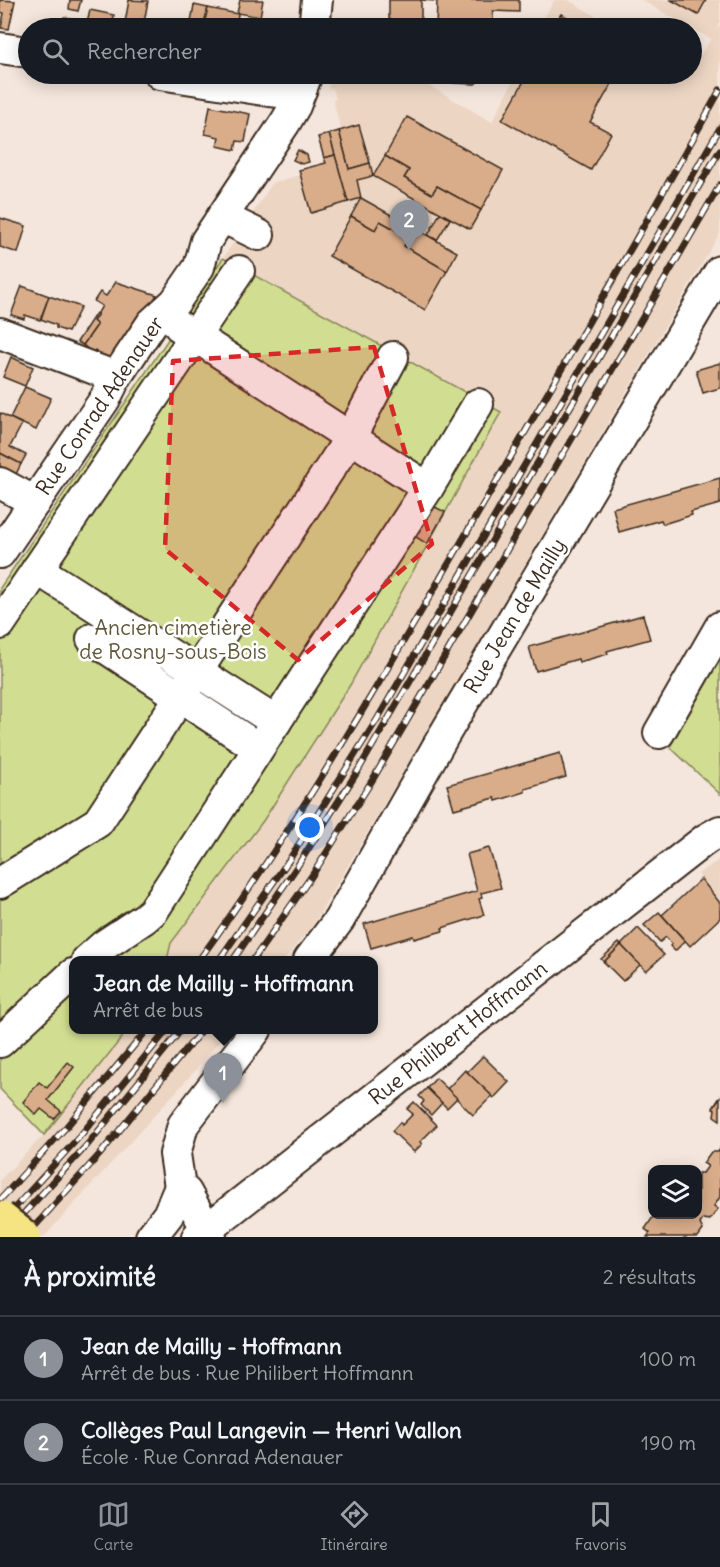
<!DOCTYPE html>
<html lang="fr">
<head>
<meta charset="utf-8">
<style>
	body { margin:0; font-family:Delius,sans-serif; background:#20242c; color:#f1f3f6 }
	.controls { position:absolute; right:18px; bottom:18px; display:grid; overflow:hidden; border-radius:12px; box-shadow:0 3px 15px #0003 }
	.controls button { width:54px; height:54px; display:grid; place-items:center; padding:0; border:0; border-bottom:2px solid #363941; background:#171b24; color:#f1f3f6; font:30px sans-serif }
	.you { position:absolute; left:310px; top:828px; width:21px; height:21px; margin:-15px; border:4px solid #fff; border-radius:50%; background:#1a73e8; box-shadow:0 0 0 9px #1a73e833 }
	.badge { display:grid; place-items:center; width:39px; height:39px; border-radius:50%; background:#8c9099; color:#fff; font-size:20px; font-weight:700 }
	.pin { position:absolute; translate:-50% -50px; filter:drop-shadow(0 2px 3px #0008) }
	.pin::after { content:''; position:absolute; top:32px; width:21px; height:18px; background:inherit; clip-path:polygon(0 0,100% 0,50% 100%) }
	.popup { position:absolute; left:69px; top:956px; width:309px; height:78px; box-sizing:border-box; display:grid; place-content:center; border-radius:12px; background:#171b24; filter:drop-shadow(0 2px 4px #0005); font-size:20px; white-space:nowrap; color:#9ea1a6 }
	.popup b { font-size:22px; color:#f1f3f6 }
	.popup::after { content:''; position:absolute; left:50%; top:100%; margin-left:-12px; border:12px solid transparent; border-top-color:#171b24 }
	.list { margin:0; padding:0; list-style:none }
	h2 { display:flex; justify-content:space-between; align-items:center; height:78px; margin:0; padding:0 24px; font-size:26px }
	h2 small { font-size:20px; font-weight:400; color:#9ea1a6 }
	.list li { display:grid; grid-template-columns:39px 1fr auto; gap:18px; align-items:center; box-sizing:border-box; height:84px; padding:0 24px; border-top:2px solid #363941 }
	.list b { display:block; font-size:22px; white-space:nowrap }
	.list p { margin:0; font-size:20px; white-space:nowrap; color:#9ea1a6 }
	.list em { font-size:20px; font-style:normal; color:#9ea1a6 }
	.icon { flex:none; width:33px; height:33px; fill:none; stroke:currentColor; stroke-width:2; stroke-linecap:round; stroke-linejoin:round }
	.map { position:relative; flex:none; width:720px; height:1237px; overflow:hidden }
	.search { position:absolute; background:#171b24; box-shadow:0 3px 15px #0003; left:18px; right:18px; top:18px; height:66px; display:flex; align-items:center; gap:15px; box-sizing:border-box; padding:0 21px; border-radius:33px; color:#9ea1a6; font-size:22px }
	.sheet { height:246px; background:#171b24 }
	nav { display:flex; justify-content:space-around; align-items:center; box-sizing:border-box; height:84px; border-top:2px solid #363941; background:#171b24; font-size:16px; color:#9ea1a6 }
	nav a { display:grid; justify-items:center; gap:3px }
	nav .on { color:#8c9099 }
	.map>svg:first-child { display:block }
</style>
</head>
<body>
<div class="map">
<svg width="720" height="1237" viewBox="0 0 720 1237">
	<rect width="100%" height="100%" fill="#f4e6dc"/>
	<filter id="ink" filterUnits="userSpaceOnUse"><feTurbulence type="fractalNoise" baseFrequency=".0167" numOctaves="2"/><feDisplacementMap in="SourceGraphic" scale="12" xChannelSelector="R" yChannelSelector="G"/><feConvolveMatrix kernelMatrix="1 2 1 2 8 2 1 2 1" color-interpolation-filters="sRGB"/></filter>
	<g filter="url(#ink)">
		<!-- built -->
		<g fill="#ecd5c3">
			<path d="M554 0H568L616 28H539Z"/>
			<path d="M641 0H720V21L715 31 720 25V233L313 925 284 960H167L171 943 263 821 350 685 501 413 223 258 233 243 256 240 248 221 272 183 300 175 299 170 325 163 318 137 341 130 333 100 336 99 333 88 329 89 326 75 409 74 492 122 517 74H692V67L711 39Z"/>
			<path d="M720 859V901L698 874Z"/>
			<path d="M128 1030H228L192 1074 44 1237H0V1180L44 1135Z"/>
		</g>
		<!-- green -->
		<g fill="#d1de91" stroke="#868458" stroke-width="1.5">
			<path d="M223 258 501 412 350 685 263 821 171 943 167 960H73V1030H128L44 1135 0 1089V588Z"/>
			<path d="M720 660V794L670 747Z"/>
		</g>
		<!-- building -->
		<g fill="#d9ad8a" stroke="#3b2a1e" stroke-width="1.5">
			<path d="M0 0 15 1 9 29 1 28 4 13 0 12Z"/>
			<path d="M70 0H81L78 11 69 9Z"/>
			<path d="M129 0 148 1 143 28H124Z"/>
			<path d="M240 0H263L260 17 237 13Z"/>
			<path d="M389 0H519V12L493 11V28H436L437 1 421 0V25L401 24 389 18Z"/>
			<path d="M671 0H706L698 15Z"/>
			<path d="M194 5 208 8 203 28H172V26L181 28 182 21 191 22Z"/>
			<path d="M208 8 238 14 236 28H203Z"/>
			<path d="M90 10 114 15 112 28H86Z"/>
			<path d="M561 14 588 28H552Z"/>
			<path d="M64 17 77 19 75 28H62Z"/>
			<path d="M158 21 173 24 172 28H144L146 22 157 24Z"/>
			<path d="M438 74H493L480 75V80L475 84 454 83 448 80 449 75Z"/>
			<path d="M528 74H617L590 122 611 133 591 170 502 120Z"/>
			<path d="M210 106 250 114 245 142 237 141 235 150 217 146 219 137 205 134Z"/>
			<path d="M407 117 503 170 481 210 437 186 432 194 404 178 409 170 385 156Z"/>
			<path d="M359 125 370 163 349 169 339 131Z"/>
			<path d="M339 131 349 169 370 163 373 176 357 180 361 198 348 202 329 134Z"/>
			<path d="M329 134 335 155 324 158 318 137Z"/>
			<path d="M298 150 307 155 309 162 302 164 293 160Z"/>
			<path d="M335 155 348 202 311 213 299 170 326 163 324 158Z"/>
			<path d="M385 156 409 170 404 178 432 194 437 186 481 210 470 229 373 176Z"/>
			<path d="M361 198 457 252 447 271 404 246 409 237 380 221 375 230 351 216Z"/>
			<path d="M440 213 450 219 437 240 428 235Z"/>
			<path d="M351 216 375 230 380 221 409 237 404 246 447 271 425 310 329 256Z"/>
			<path d="M0 218 26 226 18 253 0 247Z"/>
			<path d="M116 282 157 295 112 362 95 350 93 353 83 345 97 325 93 321 102 306 94 301 100 292 106 296Z"/>
			<path d="M22 286 49 296 40 320 25 315 24 319 11 315Z"/>
			<path d="M49 296 81 307 68 332 56 328V325L41 319Z"/>
			<path d="M96 313 98 314 93 321 97 325 83 345 77 342Z"/>
			<path d="M11 357 33 367 25 386 3 377Z"/>
			<path d="M720 363V388L703 393 696 370Z"/>
			<path d="M25 387 51 398 36 430 10 418Z"/>
			<path d="M0 413 22 424 10 447 26 455 21 464 0 453Z"/>
			<path d="M0 453 21 464 13 480 0 473Z"/>
			<path d="M720 478V504L691 512 692 515 663 524 661 520 619 532 613 508Z"/>
			<path d="M433 506 445 512 427 544 416 537Z"/>
			<path d="M643 615 650 639 607 651 608 654 579 662 578 659 536 671 529 647Z"/>
			<path d="M560 753 566 777 525 789V792L496 801 495 798 454 809 447 785Z"/>
			<path d="M489 848 501 888 481 893 482 898 479 899 484 915 442 928 443 931 414 939 413 936 371 948 364 924 477 891 467 854Z"/>
			<path d="M701 879 720 903V918L690 946 662 915Z"/>
			<path d="M659 912 685 941 675 951 670 946 672 944 666 937 660 942 644 925Z"/>
			<path d="M638 928 664 955 646 971 621 945Z"/>
			<path d="M619 943 621 945 604 962 601 959Z"/>
			<path d="M621 945 640 965 623 981 604 962Z"/>
			<path d="M483 1056 509 1082 494 1098 467 1072Z"/>
			<path d="M68 1062 74 1067 48 1100 61 1111 54 1119 41 1109 36 1115 23 1102 39 1082 47 1088Z"/>
			<path d="M465 1070 492 1096 473 1115 447 1089Z"/>
			<path d="M436 1078 457 1098 447 1108 427 1088Z"/>
			<path d="M427 1088 442 1103 431 1115 421 1105 424 1101 419 1096Z"/>
			<path d="M720 1097V1120L714 1116 715 1109 713 1108Z"/>
			<path d="M414 1102 437 1125 420 1142 422 1144 414 1152 392 1131 400 1122 402 1125 413 1114 407 1109Z"/>
			<path d="M720 1149V1197L714 1206 718 1209 710 1220 703 1219 700 1224 703 1230 698 1237H647L650 1233 645 1229 653 1217 659 1218 661 1214H698V1173H703L708 1166 703 1163 711 1152H718Z"/>
		</g>
		<g fill="none" stroke-linecap="round" stroke-linejoin="round">
			<defs>
				<g id="minor">
					<path d="M314 28 317 0"/>
					<path d="M0 48 28 52"/>
					<path d="M160 74 270 91 280 92 302 88"/>
					<path d="M222 217 259 235"/>
					<path d="M179 326 428 488"/>
					<path d="M0 333 116 377"/>
					<path d="M0 483 35 502"/>
					<path d="M0 553 105 399 116 377 152 323 175 302 199 267 206 241 285 123 295 106 307 74"/>
					<path d="M37 569 276 722"/>
					<path d="M0 624 239 271"/>
					<path d="M92 639 258 748"/>
					<path d="M659 733 720 627"/>
					<path d="M0 883 98 822 350 438 393 357"/>
					<path d="M87 960 103 946 145 918 153 911 428 488 478 404"/>
					<path d="M309 960 339 920 444 735 720 271"/>
					<path d="M0 1042 73 974"/>
					<path d="M151 1237 168 1215 180 1187"/>
					<path d="M197 1237 706 839 720 831"/>
					<path d="M211 1237 186 1192 180 1187 175 1154 183 1125 256 1030"/>
				</g>
			</defs>
			<!-- minor casing -->
			<use href="#minor" stroke="#3b2a1e" stroke-width="34"/>
			<!-- minor -->
			<use href="#minor" stroke="#fff" stroke-width="30"/>
			<defs>
				<g id="rail">
					<path d="M199 960C302 818 389 667 477 515 559 374 641 233 720 90"/>
					<path d="M219 960 289 860 378 718 720 128"/>
					<path d="M233 960 298 865 359 769 720 150"/>
					<path d="M253 960 313 874 373 779 720 185"/>
					<path d="M0 1200 67 1126 147 1030"/>
					<path d="M0 1224 80 1136 167 1030"/>
					<path d="M2 1237 88 1144 181 1030"/>
					<path d="M25 1237 100 1154 202 1030"/>
				</g>
			</defs>
			<!-- rail casing -->
			<use href="#rail" stroke="#3b2a1e" stroke-width="7"/>
			<!-- rail -->
			<use href="#rail" stroke="#fff" stroke-width="4.5" stroke-dasharray="14" stroke-linecap="butt"/>
			<defs>
				<path id="major-bridge" d="M0 1218 24 1237"/>
			</defs>
			<!-- major-bridge casing -->
			<use href="#major-bridge" stroke="#3b2a1e" stroke-width="38" stroke-linecap="butt"/>
			<!-- major-bridge -->
			<use href="#major-bridge" stroke="#f6e381" stroke-width="33"/>
		</g>
	</g>
	<!-- marked area -->
	<path fill="#d62828" fill-opacity="0.2" stroke="#d62828" stroke-width="4.5" stroke-dasharray="12 8" stroke-linejoin="round" d="M374 347 432 544 298 660 165 549 173 361Z"/>
	<g text-anchor="middle" stroke-width="5" stroke-linejoin="round" paint-order="stroke">
		<!-- street labels -->
		<g font-size="21" fill="#3b2a1e" stroke="#fff">
			<text transform="translate(100 406) rotate(-56)" y="7">Rue Conrad Adenauer</text>
			<text transform="translate(515 616) rotate(-59)" y="7">Rue Jean de Mailly</text>
			<text transform="translate(458 1033) rotate(-38)" y="7">Rue Philibert Hoffmann</text>
		</g>
		<!-- park labels -->
		<g font-size="21" fill="#60573b" stroke="#fff">
			<text x="173" y="635">Ancien cimetière<tspan x="173" dy="24">de Rosny-sous-Bois</tspan></text>
		</g>
	</g>
</svg>
<div class="controls">
<button><svg class="icon" aria-label="layers" viewBox="0 0 24 24"><path d="M12 4l9 5-9 5-9-5zM3 14l9 5 9-5"/></svg></button>
</div>
<div class="you"></div>
<div class="pin badge" style="left:223px;top:1103px">1</div>
<div class="popup"><b>Jean de Mailly - Hoffmann</b>Arrêt de bus</div>
<div class="pin badge" style="left:409px;top:250px">2</div>
<div class="search"><svg class="icon" aria-label="search" viewBox="0 0 24 24"><circle cx="10" cy="10" r="6"/><path d="M15 15l6 6"/></svg>Rechercher</div>
</div>
<section class="sheet">
<h2>À proximité<small>2 résultats</small></h2>
<ul class="list">
<li><span class="badge">1</span><div><b>Jean de Mailly - Hoffmann</b><p>Arrêt de bus · Rue Philibert Hoffmann</p></div><em>100 m</em></li>
<li><span class="badge">2</span><div><b>Collèges Paul Langevin — Henri Wallon</b><p>École · Rue Conrad Adenauer</p></div><em>190 m</em></li>
</ul>
</section>
<nav>
<a class="on"><svg class="icon" aria-label="map" viewBox="0 0 24 24"><path d="M3 6l6-2 6 2 6-2v14l-6 2-6-2-6 2zM9 4v14M15 6v14"/></svg>Carte</a>
<a><svg class="icon" aria-label="directions" viewBox="0 0 24 24"><path d="M12 3l9 9-9 9-9-9zM9 14v-3h6M13 9l2 2-2 2"/></svg>Itinéraire</a>
<a><svg class="icon" aria-label="saved" viewBox="0 0 24 24"><path d="M7 4h10v16l-5-4-5 4z"/></svg>Favoris</a>
</nav>
</body>
</html>
